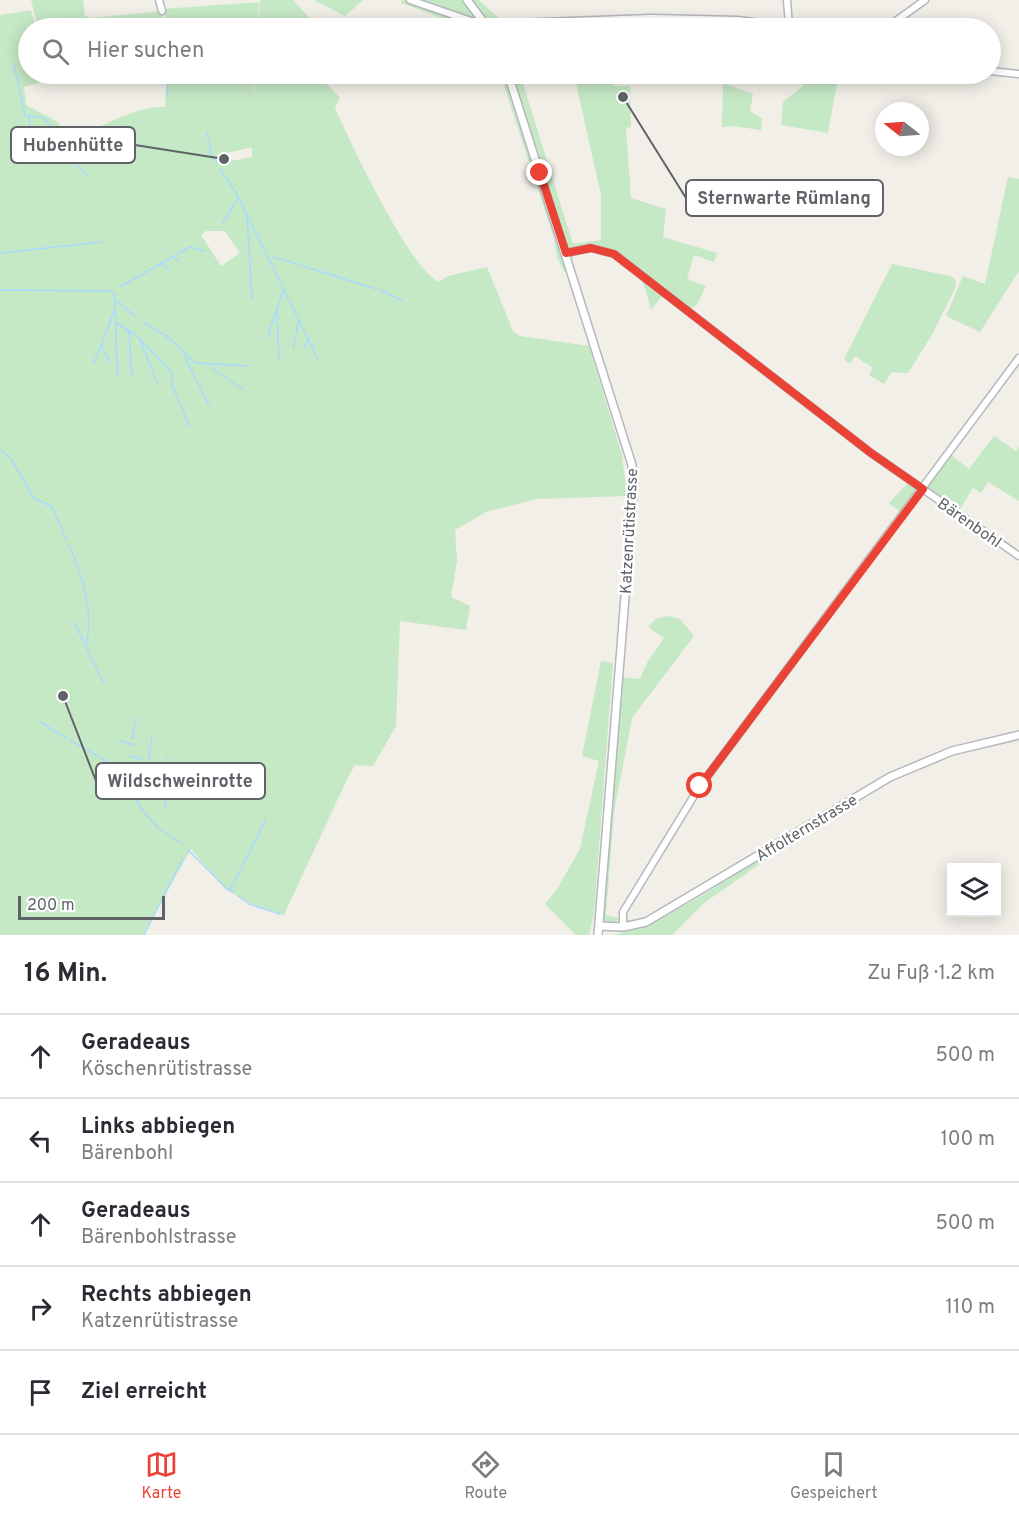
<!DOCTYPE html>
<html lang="de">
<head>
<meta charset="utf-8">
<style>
	body { margin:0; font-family:Overpass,sans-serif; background:#f7f7f7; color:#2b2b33 }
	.controls { position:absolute; right:18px; bottom:18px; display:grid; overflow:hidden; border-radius:0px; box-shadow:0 3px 15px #0003 }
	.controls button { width:54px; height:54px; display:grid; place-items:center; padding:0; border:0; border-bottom:2px solid #e1e1e2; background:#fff; color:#2b2b33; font:30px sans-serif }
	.compass { position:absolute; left:875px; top:102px; width:54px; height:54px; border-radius:50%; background:#fff; box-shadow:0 3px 15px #0003; rotate:287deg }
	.scale { position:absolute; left:18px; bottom:15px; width:147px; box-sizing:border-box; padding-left:6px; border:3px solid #5f6368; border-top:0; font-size:16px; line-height:21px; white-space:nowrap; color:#5f6368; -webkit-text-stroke:4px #fff; paint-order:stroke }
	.stop { position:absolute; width:18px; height:18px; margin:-14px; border:4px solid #ea4335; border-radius:50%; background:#fff }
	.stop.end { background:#ea4335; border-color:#fff; box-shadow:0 2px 6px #0008 }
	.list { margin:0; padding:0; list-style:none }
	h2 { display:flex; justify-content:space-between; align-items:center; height:78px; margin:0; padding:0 24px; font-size:26px }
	h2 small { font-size:20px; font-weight:400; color:#7c7c81 }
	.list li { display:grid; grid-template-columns:39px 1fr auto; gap:18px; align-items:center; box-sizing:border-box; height:84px; padding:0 24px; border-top:2px solid #e1e1e2 }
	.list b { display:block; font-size:22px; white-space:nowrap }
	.list p { margin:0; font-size:20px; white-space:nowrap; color:#7c7c81 }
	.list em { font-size:20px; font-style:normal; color:#7c7c81 }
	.icon { flex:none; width:33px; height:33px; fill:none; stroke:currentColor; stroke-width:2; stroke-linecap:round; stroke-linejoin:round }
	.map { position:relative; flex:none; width:1019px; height:935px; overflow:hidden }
	.search { position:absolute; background:#fff; box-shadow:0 3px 15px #0003; left:18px; right:18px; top:18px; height:66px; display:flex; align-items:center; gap:15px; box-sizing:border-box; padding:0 21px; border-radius:33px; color:#7c7c81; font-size:22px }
	.sheet { height:498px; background:#fff }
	nav { display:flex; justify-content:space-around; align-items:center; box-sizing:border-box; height:84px; border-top:2px solid #e1e1e2; background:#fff; font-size:16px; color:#7c7c81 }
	nav a { display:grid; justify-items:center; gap:3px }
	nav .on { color:#ea4335 }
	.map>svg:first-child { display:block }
</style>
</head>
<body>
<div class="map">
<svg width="1019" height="935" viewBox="0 0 1019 935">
	<rect width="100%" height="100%" fill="#f1efe8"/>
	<!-- green -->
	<g fill="#c5e8c5" fill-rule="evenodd">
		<path d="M31 0H83L85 16 92 18 161 11 165 28H38Z"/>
		<path d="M260 0H293L319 28H258Z"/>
		<path d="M314 0H363L345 16Z"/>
		<path d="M402 0H479L504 23 506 28H469L401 3Z"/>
		<path d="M259 2 257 28H167L163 9Z"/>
		<path d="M31 10 36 28H28V74H70L24 87 26 105 58 122 69 142C95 129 137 105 165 107L167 74H255L254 105 256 74H323L322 79 340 98 335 108C349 140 411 271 439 282L448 276 487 267 513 331 520 336 589 346 622 455 627 496 537 499 486 512 455 530 457 561 451 597 470 606 466 630 400 621 396 726 373 766 355 765 348 777 284 915 250 903 226 890 191 849 143 935H0V15ZM252 147V157L220 163 219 155ZM206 231H225L240 253 221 266 201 235Z"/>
		<path d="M720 21 794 28H720Z"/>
		<path d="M500 74H520L573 244 601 240V195L574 74H613L614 86H630L631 127 626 128 631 198 666 209 663 237 717 253 714 262 694 255 687 279 706 286 697 305 690 309 666 291 651 310C648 300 645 282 638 275 621 256 598 249 574 254L572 259 575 268 564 272 557 257 554 238Z"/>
		<path d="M770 74H819L826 81 835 74 838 78 828 133 781 125 783 102 804 85Z"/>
		<path d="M723 83 753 94 750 111 762 119 761 130 732 126 722 127Z"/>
		<path d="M1008 177 1019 179V271L980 332 946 316 963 276 985 284Z"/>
		<path d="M892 264 950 276 955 279 956 286 933 333 908 373 892 372 884 384 869 375 873 368 855 356 850 364 844 359Z"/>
		<path d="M994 436 1016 451 1019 447V501L988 482 981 493 973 488 959 511 926 489 951 455 969 469Z"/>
		<path d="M909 482 920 490 902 513 889 503Z"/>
		<path d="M669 616 680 619 694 636 632 718 614 812 606 915 619 918 614 926 605 923 603 914 622 677 640 679 648 661 664 638 648 627 657 618Z"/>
		<path d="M601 661 613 663 594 913 589 935H576L545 904 557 889 580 849 599 761 582 756Z"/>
		<path d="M781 845 783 848 704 903 672 935H613C674 920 727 878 781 845Z"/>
	</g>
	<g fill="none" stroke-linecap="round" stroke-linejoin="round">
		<!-- stream -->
		<g stroke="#aadaff" stroke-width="1.5">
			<path d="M14 65 25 115 44 118 63 143"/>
			<path d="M167 96 168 74"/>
			<path d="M30 130 39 144"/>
			<path d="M207 132 211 154 217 163"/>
			<path d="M23 144 37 153"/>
			<path d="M68 147 76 165 88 176"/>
			<path d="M17 163 30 124 29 116"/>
			<path d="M220 169 235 191 318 359"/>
			<path d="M247 216 252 299"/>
			<path d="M223 223 238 198"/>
			<path d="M0 253 101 242"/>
			<path d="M173 257 180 262"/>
			<path d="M273 257 297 264"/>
			<path d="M161 263 169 270"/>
			<path d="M300 265 376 289"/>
			<path d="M120 287 190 247 204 251"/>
			<path d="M0 290 111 291 115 294 117 376"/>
			<path d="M381 290 402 301"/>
			<path d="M116 300 136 317"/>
			<path d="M278 306 283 291"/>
			<path d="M277 307 279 360"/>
			<path d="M143 322 169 338 195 363 248 366"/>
			<path d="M116 323 136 335 172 373V385L190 427"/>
			<path d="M129 330 132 377"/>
			<path d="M267 338 276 311"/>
			<path d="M140 339 157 383"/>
			<path d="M101 344 110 362"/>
			<path d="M293 348 299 320"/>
			<path d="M304 349 308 338"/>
			<path d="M184 355 209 405"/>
			<path d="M94 363 114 311"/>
			<path d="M210 367 244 390"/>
			<path d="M1 450 11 459 34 498 52 507 67 541"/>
			<path d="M69 545C83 577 94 612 86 646"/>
			<path d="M74 622 104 683"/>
			<path d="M40 722 66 738"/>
			<path d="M132 739 136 718"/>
			<path d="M70 740 115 766 144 812 158 828 182 844"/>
			<path d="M120 741 135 745"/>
			<path d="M130 756 141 759"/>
			<path d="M147 771 152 736"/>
			<path d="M138 776 151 781"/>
			<path d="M165 807 166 757"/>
			<path d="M188 850 226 888 234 892"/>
			<path d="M230 890 266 819"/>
			<path d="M238 896 249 904 280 914"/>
			<path d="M144 935 183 858"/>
		</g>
		<defs>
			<g id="minor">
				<path d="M159 0 162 11"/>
				<path d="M410 0 474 22 482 19"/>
				<path d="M787 0 789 26"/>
				<path d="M486 24 651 18 738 20 800 28"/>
				<path d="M886 28 925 0"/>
				<path d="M990 71 1019 74"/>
				<path d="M566 253 591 248 614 254 871 453 1019 556"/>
				<path d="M623 927V912L700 786 1019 358"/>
			</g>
			<g id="tertiary">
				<path d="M467 0 488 28"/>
				<path d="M508 74 632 465 633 497 598 935"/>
				<path d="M599 926 623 927 646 922 890 777 952 751 1019 735"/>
			</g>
		</defs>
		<!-- minor casing -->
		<use href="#minor" stroke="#b5b8bc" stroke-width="9"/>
		<!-- tertiary casing -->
		<use href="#tertiary" stroke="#b5b8bc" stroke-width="10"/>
		<!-- minor -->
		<use href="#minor" stroke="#fff" stroke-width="6"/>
		<!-- tertiary -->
		<use href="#tertiary" stroke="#fff" stroke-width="7"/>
	</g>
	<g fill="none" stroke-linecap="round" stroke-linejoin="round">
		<!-- route -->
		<path stroke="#ea4335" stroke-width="8" d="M540 173 566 253 591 248 614 254 871 453 923 489 700 786"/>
	</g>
	<g text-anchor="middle" stroke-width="5" stroke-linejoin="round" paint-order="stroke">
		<!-- street labels -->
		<g font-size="16" fill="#5f6368" stroke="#fff">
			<text transform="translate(970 522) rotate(35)" y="6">Bärenbohl</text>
			<text transform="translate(628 531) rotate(-87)" y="6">Katzenrütistrasse</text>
			<text transform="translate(806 827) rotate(-31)" y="6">Affolternstrasse</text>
		</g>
	</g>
	<!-- callouts -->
	<path fill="none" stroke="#5f6368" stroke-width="2" d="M224 159L135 145M623 97L686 198M63 696L96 781"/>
	<g fill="#5f6368" stroke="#fff" stroke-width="2">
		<circle cx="224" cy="159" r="6"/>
		<circle cx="623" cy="97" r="6"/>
		<circle cx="63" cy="696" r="6"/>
	</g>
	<g fill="#fff" stroke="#5f6368" stroke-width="2">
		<rect x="11" y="127" width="124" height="36" rx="6"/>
		<rect x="686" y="180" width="197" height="36" rx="6"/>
		<rect x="96" y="763" width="169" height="36" rx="6"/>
	</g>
	<g font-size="18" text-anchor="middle" font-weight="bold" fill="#5f6368">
		<text x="73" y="151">Hubenhütte</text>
		<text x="784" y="204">Sternwarte Rümlang</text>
		<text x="180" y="787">Wildschweinrotte</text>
	</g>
</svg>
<div class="controls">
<button><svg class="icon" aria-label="layers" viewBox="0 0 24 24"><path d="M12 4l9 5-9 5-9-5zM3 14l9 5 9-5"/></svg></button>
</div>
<svg class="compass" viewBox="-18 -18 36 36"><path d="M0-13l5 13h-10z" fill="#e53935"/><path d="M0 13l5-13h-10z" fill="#7c7c81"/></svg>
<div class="scale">200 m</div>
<div class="stop" style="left:700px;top:786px"></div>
<div class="stop end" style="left:540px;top:173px"></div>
<div class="search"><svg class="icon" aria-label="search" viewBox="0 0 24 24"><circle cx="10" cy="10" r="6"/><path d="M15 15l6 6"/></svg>Hier suchen</div>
</div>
<section class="sheet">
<h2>16 Min.<small>Zu Fuß · 1.2 km</small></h2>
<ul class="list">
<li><svg class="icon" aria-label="ahead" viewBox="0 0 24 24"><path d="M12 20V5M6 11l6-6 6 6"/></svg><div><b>Geradeaus</b><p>Köschenrütistrasse</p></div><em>500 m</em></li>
<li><svg class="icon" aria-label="left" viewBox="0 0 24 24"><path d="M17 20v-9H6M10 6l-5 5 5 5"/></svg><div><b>Links abbiegen</b><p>Bärenbohl</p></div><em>100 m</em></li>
<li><svg class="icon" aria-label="ahead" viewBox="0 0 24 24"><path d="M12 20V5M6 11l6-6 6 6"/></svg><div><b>Geradeaus</b><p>Bärenbohlstrasse</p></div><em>500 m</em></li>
<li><svg class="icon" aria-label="right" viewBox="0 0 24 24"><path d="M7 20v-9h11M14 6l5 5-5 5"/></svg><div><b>Rechts abbiegen</b><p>Katzenrütistrasse</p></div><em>110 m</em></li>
<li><svg class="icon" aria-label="arrive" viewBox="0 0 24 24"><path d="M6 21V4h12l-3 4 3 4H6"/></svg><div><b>Ziel erreicht</b></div></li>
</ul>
</section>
<nav>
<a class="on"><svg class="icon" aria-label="map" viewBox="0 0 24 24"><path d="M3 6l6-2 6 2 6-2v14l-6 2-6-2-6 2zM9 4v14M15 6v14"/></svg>Karte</a>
<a><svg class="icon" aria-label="directions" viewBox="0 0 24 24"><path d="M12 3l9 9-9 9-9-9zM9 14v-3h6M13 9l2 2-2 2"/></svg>Route</a>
<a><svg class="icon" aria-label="saved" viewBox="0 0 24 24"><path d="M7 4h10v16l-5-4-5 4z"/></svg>Gespeichert</a>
</nav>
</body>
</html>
